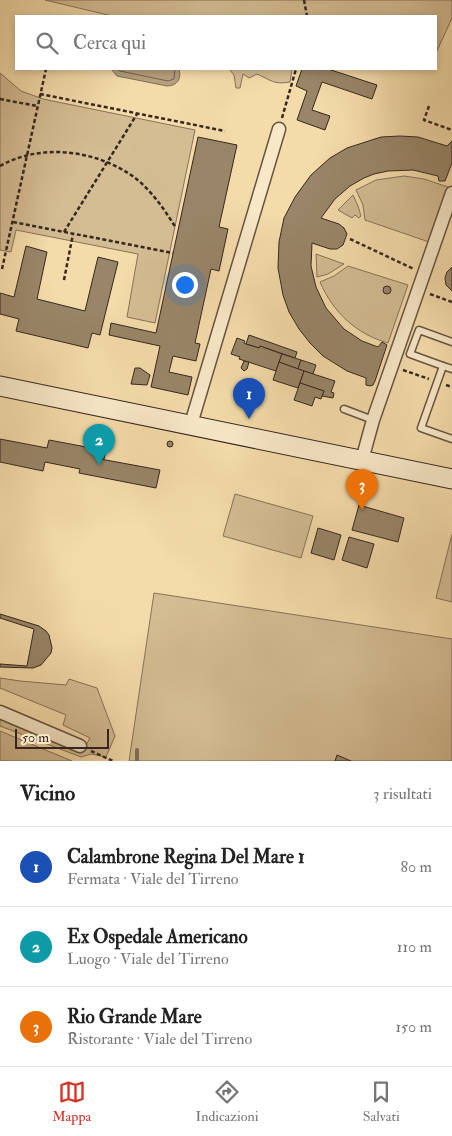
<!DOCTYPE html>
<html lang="it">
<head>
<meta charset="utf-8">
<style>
	body { margin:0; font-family:"IM FELL Double Pica",serif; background:#f6f6f6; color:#222 }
	.scale { position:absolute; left:15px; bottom:12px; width:94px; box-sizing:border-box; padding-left:5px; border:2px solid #372720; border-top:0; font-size:14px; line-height:18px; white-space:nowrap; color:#372720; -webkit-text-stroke:4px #f8e8c8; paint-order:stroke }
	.you { position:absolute; left:184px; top:284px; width:18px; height:18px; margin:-12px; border:4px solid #fff; border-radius:50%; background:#1a73e8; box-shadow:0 0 0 8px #1a73e833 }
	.badge { display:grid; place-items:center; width:32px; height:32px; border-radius:50%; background:#d93025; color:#fff; font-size:16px; font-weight:700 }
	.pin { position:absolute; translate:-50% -41px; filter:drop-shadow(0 1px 2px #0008) }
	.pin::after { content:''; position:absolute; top:26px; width:18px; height:15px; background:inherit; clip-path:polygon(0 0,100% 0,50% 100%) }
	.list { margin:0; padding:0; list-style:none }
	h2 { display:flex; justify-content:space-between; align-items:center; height:65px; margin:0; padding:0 20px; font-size:21px }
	h2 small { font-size:16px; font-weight:400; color:#767676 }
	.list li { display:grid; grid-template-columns:32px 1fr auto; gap:15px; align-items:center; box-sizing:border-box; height:80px; padding:0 20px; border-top:1px solid #e0e0e0 }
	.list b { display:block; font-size:19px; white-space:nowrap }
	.list p { margin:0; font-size:16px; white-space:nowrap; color:#767676 }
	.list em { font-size:16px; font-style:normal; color:#767676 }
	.icon { flex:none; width:28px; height:28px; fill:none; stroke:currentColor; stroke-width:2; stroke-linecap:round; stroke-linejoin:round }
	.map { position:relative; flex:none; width:452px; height:761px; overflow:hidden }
	.search { position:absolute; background:#fff; box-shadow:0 2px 8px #0003; left:15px; right:15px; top:15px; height:55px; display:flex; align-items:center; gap:12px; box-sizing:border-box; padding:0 18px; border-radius:0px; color:#767676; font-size:19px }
	.sheet { height:305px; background:#fff }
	nav { display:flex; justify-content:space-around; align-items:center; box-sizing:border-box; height:70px; border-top:1px solid #e0e0e0; background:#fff; font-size:14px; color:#767676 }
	nav a { display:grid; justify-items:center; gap:2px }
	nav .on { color:#d93025 }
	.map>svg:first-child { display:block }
</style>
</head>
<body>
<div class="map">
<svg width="452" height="761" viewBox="0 0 452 761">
	<rect width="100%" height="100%" fill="#f4dbaa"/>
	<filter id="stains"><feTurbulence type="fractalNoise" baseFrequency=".004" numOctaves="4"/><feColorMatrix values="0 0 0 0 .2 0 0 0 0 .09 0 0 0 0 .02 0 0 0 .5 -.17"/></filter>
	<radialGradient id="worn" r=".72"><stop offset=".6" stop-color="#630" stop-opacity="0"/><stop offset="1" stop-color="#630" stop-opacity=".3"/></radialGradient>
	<!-- green -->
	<g fill="#d4bc93" stroke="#86725a">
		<path d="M45 0H452V18L436 53V16H112Z"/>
		<path d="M229 69H292L290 82C273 85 271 80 257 74L249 78 243 74 240 88H236L234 75Z"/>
		<path d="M0 73 21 91 43 99 195 130 155 323 127 317 138 254 16 230 11 252 0 250Z"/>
		<path d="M404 176 424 179 448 187 429 242 365 220 363 205 356 190 376 180Z"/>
		<path d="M353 195 358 206 361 216 359 218 355 215 352 218 338 210Z"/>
		<path d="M316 254 344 264 328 274 317 277Z"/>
		<path d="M348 266 408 285 388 343C356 334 333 312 320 282L334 276Z"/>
		<path d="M235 494 313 516 301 558 223 536Z"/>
		<path d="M452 534V602L436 598Z"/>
		<path d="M154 593 452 639V761H129Z"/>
		<path d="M0 678 20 681 66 685 69 679 97 688 115 736 106 757 91 754 81 757 0 726V715L84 749 90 738 63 725 66 715 0 688Z"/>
		<path d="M0 731 72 761H0Z"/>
	</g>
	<!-- water -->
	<path fill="#b49e7b" stroke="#826e57" d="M111 69H179C182 79 177 86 167 86L117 76Z"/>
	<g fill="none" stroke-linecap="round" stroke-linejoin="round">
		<!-- shore -->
		<path stroke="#76624e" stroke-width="1" d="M117 69 120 71 168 81 174 79 175 69"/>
		<!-- stream -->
		<path stroke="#826e57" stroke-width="4" d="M137 761V750"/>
	</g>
	<!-- building -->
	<g fill="#998568" stroke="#372720">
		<path d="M302 69H328L377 85 372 99 322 82 312 110 330 116 325 130 297 120 307 91 296 86Z"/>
		<path d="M400 136 418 137 447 146 452 141V163L445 181H439L438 176 413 170 388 171 374 174 364 178 350 186 335 199 321 218 339 224 344 228 347 234 343 245 337 249H330L312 243 311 266 316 287 326 308 344 329 362 341 378 347 382 342 387 345 375 381 373 385 370 386 366 385V378L347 371 323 356 310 343 299 329 289 312 283 295 278 268 279 242 284 218 295 197 311 175 330 158 347 148 381 137Z"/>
		<path d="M198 137 237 145 219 227 228 229 219 271 211 269 195 343 200 344 196 361 173 356 169 372 192 377 188 395 151 387 160 346 109 335 111 323 156 333Z"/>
		<path d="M26 246 47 252 37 299 85 311 98 257 118 262 100 335 92 333 88 348 16 331 19 319 0 314V293L14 297Z"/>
		<path d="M452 267V291L446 285 445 278 447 272Z"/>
		<circle cx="387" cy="290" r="4"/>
		<path d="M249 335 297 352 295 358 260 346 259 348 246 344Z"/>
		<path d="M237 338 245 341 244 343 246 344 259 348 260 346 282 354 276 371 239 359 240 357 231 354Z"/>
		<path d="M282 354 301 360 298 369 279 362Z"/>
		<path d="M301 360 316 365 313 374 298 369Z"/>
		<path d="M244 361 249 362 247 369 244 371 241 368Z"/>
		<path d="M279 362 304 371 298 388 273 380Z"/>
		<path d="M135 368H140L150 375 147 385 131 384Z"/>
		<path d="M304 371 335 381 331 392 334 393 333 398 322 396 324 391 300 383Z"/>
		<path d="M300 383 324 391 321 399 315 397 312 406 294 400Z"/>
		<path d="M0 439 47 448 49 440 97 449 95 458 160 470 156 488 79 473 80 469 45 462 43 471 0 462Z"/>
		<circle cx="170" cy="444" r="3"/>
		<path d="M94 445 107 448 104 459 95 458 97 449H94Z"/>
		<path d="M359 505 404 518 398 542 352 530Z"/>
		<path d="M318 528 341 535 334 560 311 553Z"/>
		<path d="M349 537 374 544 367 568 342 560Z"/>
		<path d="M0 614 39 626 46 631 49 635 52 648 51 653 41 665 33 668 0 667V664L27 666 34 629 0 618Z"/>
		<path d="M337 755 351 761H335Z"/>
	</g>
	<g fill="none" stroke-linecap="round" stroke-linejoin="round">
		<defs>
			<g id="service">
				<path d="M443 366 410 354 419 330 452 342"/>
				<path d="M452 369 443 366 421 428 452 439"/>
				<path d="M344 409 373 420"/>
			</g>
			<g id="minor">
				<path d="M191 424 279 129"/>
				<path d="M362 460 373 420 452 193"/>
				<path d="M0 712 80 746"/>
			</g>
			<path id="secondary" d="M0 386 452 479"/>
		</defs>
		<!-- service casing -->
		<use href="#service" stroke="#665442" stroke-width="9"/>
		<!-- minor casing -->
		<use href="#minor" stroke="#665442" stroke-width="15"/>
		<!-- secondary casing -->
		<use href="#secondary" stroke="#372720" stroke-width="21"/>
		<!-- path -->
		<g stroke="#372720" stroke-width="2.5" stroke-dasharray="4 2.5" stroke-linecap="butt">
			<path d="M304 0 307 16"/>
			<path d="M40 94 225 131"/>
			<path d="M0 99 37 106"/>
			<path d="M429 106 424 120 452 130"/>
			<path d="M282 118 296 69"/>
			<path d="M0 166C41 143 94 150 131 175 150 188 164 209 176 228"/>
			<path d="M13 222 173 253"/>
			<path d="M64 232 137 114"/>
			<path d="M350 239 414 269"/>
			<path d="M2 269 46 69"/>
			<path d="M64 280 73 234"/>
			<path d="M430 294 452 302"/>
			<path d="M403 370 429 379"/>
			<path d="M446 385 452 387"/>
			<path d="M91 751 113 761"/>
		</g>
		<!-- service -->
		<use href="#service" stroke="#f8e8c8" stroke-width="6"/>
		<!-- minor -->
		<use href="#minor" stroke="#f8e8c8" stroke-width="12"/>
		<!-- secondary -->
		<use href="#secondary" stroke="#f8e8c8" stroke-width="19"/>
	</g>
	<rect width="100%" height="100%" filter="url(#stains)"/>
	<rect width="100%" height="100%" fill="url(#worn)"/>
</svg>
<div class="scale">50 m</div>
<div class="you"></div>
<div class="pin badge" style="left:249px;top:419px;background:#1a4fb4">1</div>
<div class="pin badge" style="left:99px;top:465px;background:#0f9aa8">2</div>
<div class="pin badge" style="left:362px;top:510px;background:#e8710a">3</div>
<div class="search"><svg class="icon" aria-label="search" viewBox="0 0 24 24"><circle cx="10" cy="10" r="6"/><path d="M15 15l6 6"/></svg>Cerca qui</div>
</div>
<section class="sheet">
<h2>Vicino<small>3 risultati</small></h2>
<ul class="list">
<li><span class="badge" style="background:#1a4fb4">1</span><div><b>Calambrone Regina Del Mare 1</b><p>Fermata · Viale del Tirreno</p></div><em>80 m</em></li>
<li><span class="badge" style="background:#0f9aa8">2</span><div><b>Ex Ospedale Americano</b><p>Luogo · Viale del Tirreno</p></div><em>110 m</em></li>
<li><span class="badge" style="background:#e8710a">3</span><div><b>Rio Grande Mare</b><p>Ristorante · Viale del Tirreno</p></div><em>150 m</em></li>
</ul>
</section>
<nav>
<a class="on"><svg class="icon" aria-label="map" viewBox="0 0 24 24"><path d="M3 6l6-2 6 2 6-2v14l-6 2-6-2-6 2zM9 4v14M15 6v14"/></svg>Mappa</a>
<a><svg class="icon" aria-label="directions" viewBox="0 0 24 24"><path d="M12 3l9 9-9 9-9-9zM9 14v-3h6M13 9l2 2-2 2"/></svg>Indicazioni</a>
<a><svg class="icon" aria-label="saved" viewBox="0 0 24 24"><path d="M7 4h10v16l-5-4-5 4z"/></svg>Salvati</a>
</nav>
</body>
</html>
